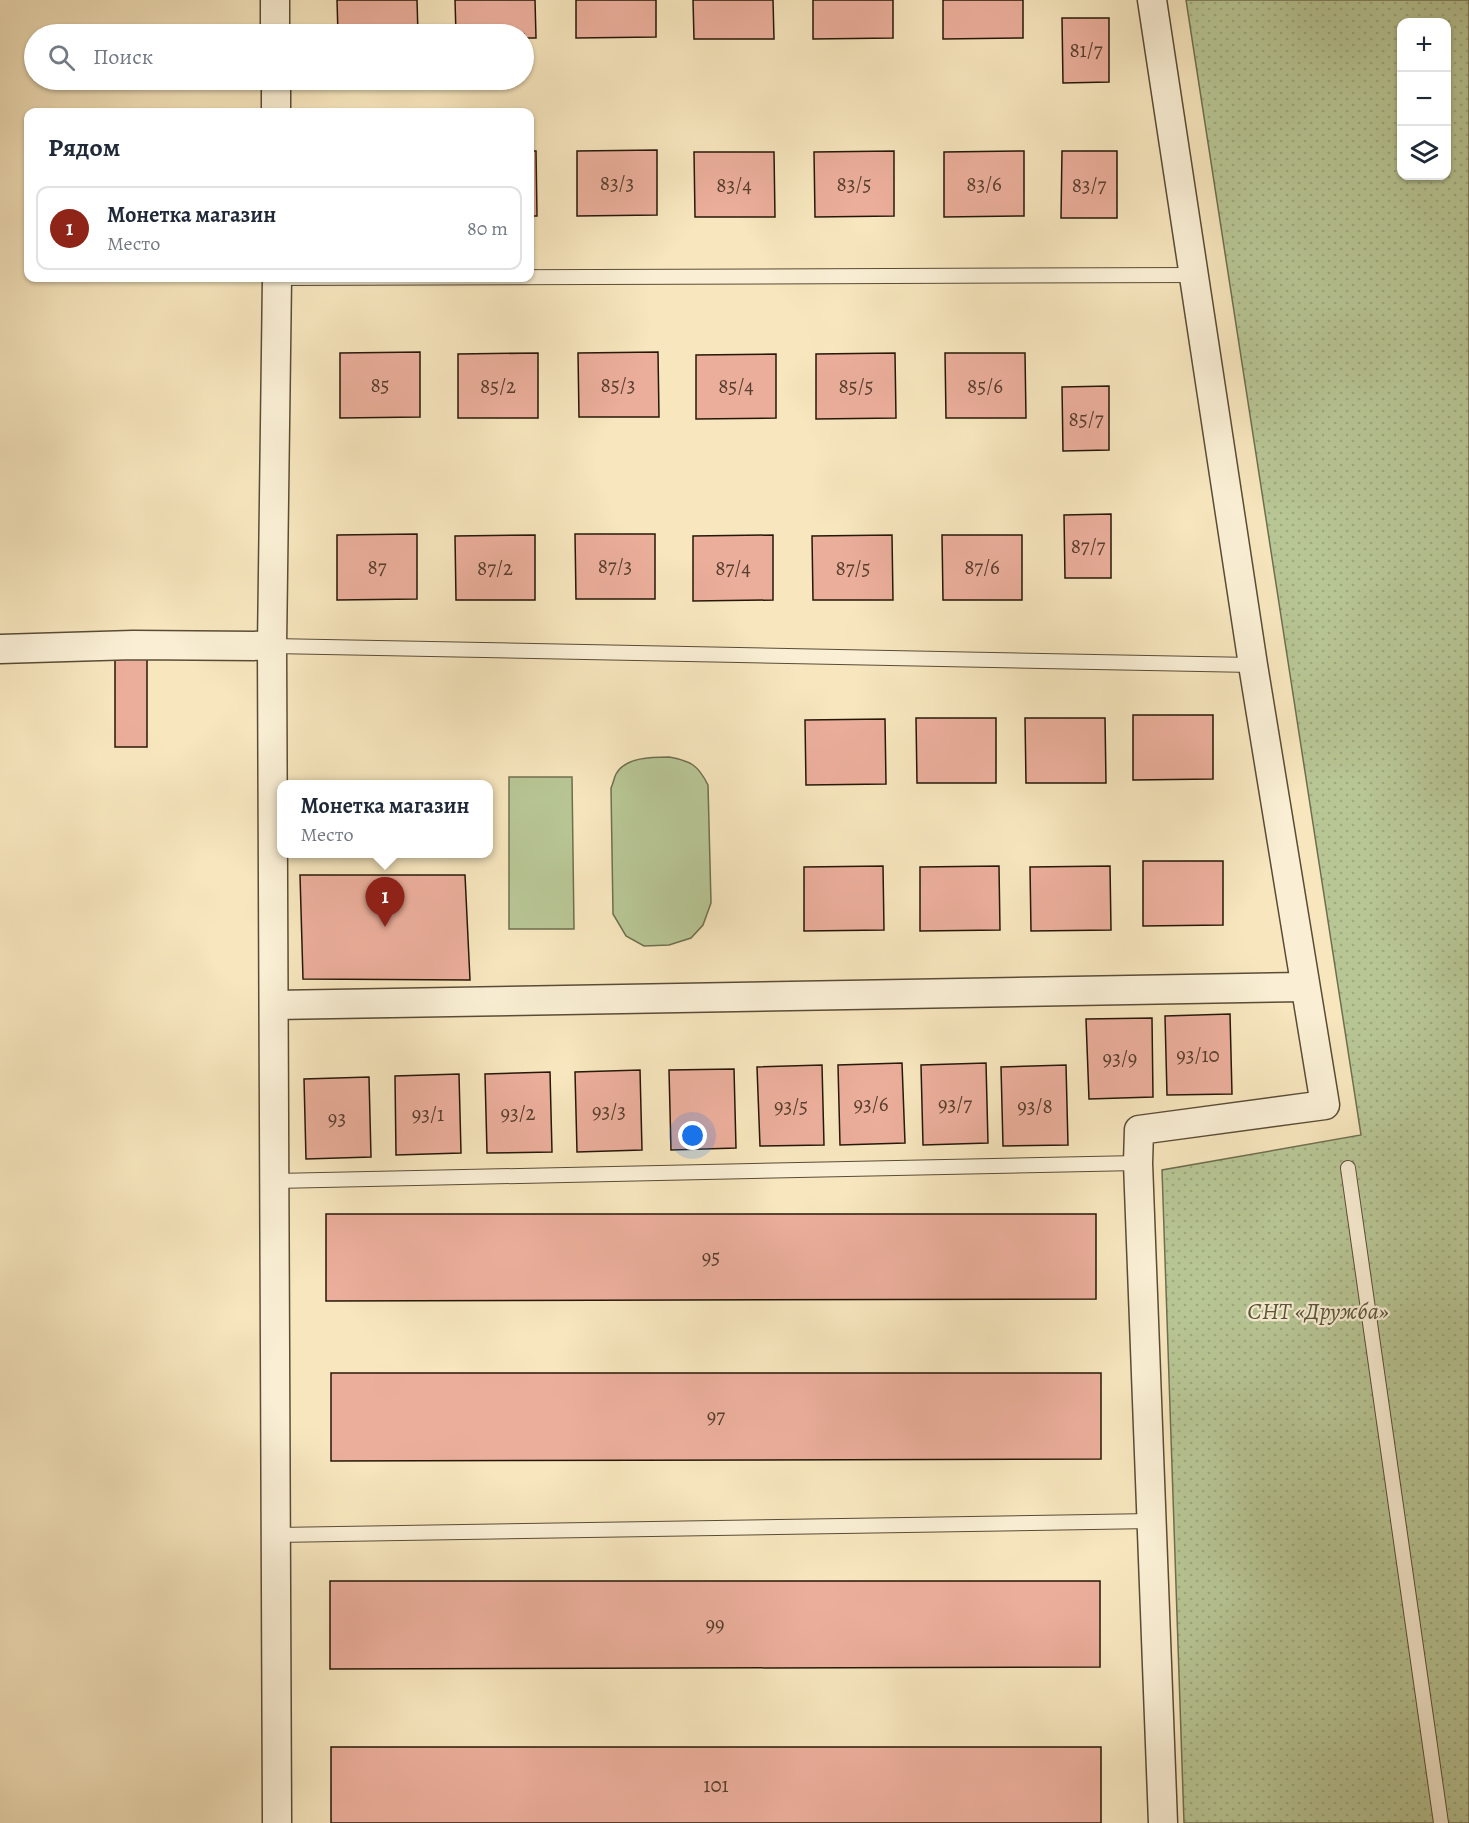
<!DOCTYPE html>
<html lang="ru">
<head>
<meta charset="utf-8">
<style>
	body { margin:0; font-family:Alegreya,serif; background:#f2f2f3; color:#1f2937 }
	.controls { position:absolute; right:18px; top:18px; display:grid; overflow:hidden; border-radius:12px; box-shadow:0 2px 4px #0004 }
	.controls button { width:54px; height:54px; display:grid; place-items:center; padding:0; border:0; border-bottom:2px solid #e0e1e3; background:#fff; color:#1f2937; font:30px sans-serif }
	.you { position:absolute; left:693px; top:1136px; width:21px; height:21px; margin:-15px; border:4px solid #fff; border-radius:50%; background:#1a73e8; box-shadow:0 0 0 9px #1a73e833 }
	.badge { display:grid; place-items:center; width:39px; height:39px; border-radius:50%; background:#8f2418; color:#fff; font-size:20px; font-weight:700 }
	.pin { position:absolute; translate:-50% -50px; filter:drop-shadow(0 2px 3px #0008) }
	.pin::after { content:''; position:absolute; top:32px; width:21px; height:18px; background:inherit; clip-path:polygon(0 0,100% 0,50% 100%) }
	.popup { position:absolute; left:277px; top:780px; width:216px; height:78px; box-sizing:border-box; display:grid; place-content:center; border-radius:12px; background:#fff; filter:drop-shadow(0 2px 4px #0005); font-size:20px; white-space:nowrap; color:#747a83 }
	.popup b { font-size:22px; color:#1f2937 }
	.popup::after { content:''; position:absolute; left:50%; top:100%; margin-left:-12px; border:12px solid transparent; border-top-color:#fff }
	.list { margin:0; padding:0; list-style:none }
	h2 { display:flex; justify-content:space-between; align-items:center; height:78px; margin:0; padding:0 24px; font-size:26px }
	h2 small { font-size:20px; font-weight:400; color:#747a83 }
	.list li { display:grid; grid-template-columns:39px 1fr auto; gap:18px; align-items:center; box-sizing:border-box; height:84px; margin:0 12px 12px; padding:0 12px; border:2px solid #e0e1e3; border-radius:12px }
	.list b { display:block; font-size:22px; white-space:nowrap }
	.list p { margin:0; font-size:20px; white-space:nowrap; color:#747a83 }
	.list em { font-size:20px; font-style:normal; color:#747a83 }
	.icon { flex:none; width:33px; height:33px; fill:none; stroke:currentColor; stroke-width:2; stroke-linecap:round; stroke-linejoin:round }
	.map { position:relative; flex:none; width:1469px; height:1823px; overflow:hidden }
	.search { position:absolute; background:#fff; box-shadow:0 2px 4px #0004; left:24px; top:24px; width:510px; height:66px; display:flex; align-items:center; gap:15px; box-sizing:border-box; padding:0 21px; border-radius:33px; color:#747a83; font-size:22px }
	.panel { position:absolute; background:#fff; box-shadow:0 2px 4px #0004; left:24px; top:108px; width:510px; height:174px; border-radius:12px }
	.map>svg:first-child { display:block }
</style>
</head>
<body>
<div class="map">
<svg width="1469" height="1823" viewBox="0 0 1469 1823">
	<defs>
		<pattern id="garden-dots" width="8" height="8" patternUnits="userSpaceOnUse" patternTransform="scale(1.5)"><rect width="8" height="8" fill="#b8c695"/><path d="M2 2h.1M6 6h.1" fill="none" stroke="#9ea97f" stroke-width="1.8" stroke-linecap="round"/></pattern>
	</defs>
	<rect width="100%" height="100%" fill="#f7e6be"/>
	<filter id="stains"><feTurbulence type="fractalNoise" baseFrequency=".00333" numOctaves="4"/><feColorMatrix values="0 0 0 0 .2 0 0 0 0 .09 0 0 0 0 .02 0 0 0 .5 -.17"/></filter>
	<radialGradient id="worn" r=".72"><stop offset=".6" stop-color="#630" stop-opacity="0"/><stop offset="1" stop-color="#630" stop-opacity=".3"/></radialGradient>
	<!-- green -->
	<g fill="#b8c695" stroke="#6f6f4f" stroke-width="1.5">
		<path d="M669 757C691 761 698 765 708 785L711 903 703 925 691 938 669 945 644 946 626 936 613 914 611 788C613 784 614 778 616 774 625 757 653 757 669 757Z"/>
		<path d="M509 777H572L574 929H509Z"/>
	</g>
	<!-- garden -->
	<path fill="url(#garden-dots)" stroke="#6f6f4f" stroke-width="1.5" fill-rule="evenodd" d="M1186 0H1469V1823H1184L1162 1170 1361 1135ZM1402 22H1446V176H1402Z"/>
	<!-- building -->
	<g fill="#ebae9b" stroke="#261809" stroke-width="1.5">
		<path d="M337 0H417L418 34H338Z"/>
		<path d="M455 0H535L536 38H524V34H456Z"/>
		<path d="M576 0H656V37L576 38Z"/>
		<path d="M693 0H773L774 39H694Z"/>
		<path d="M813 0H893V38L813 39Z"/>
		<path d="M943 0H1023V38L943 39Z"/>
		<path d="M1062 18H1109V82L1063 83Z"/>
		<path d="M657 150V215L577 216V151Z"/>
		<path d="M530 151H536L537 216H530Z"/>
		<path d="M894 151V216L815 217 814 152Z"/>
		<path d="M1024 151V216L944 217V152Z"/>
		<path d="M1062 151H1117V218H1061Z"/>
		<path d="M694 152H774L775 217H695Z"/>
		<path d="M420 352V417L340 418V353Z"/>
		<path d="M658 352 659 417H579L578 353Z"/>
		<path d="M538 353V418H458V354Z"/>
		<path d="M895 353 896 418 816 419V354Z"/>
		<path d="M945 353H1025L1026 418H946Z"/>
		<path d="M776 354V418L696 419V355Z"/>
		<path d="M1109 386V450L1063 451 1062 387Z"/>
		<path d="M1111 514V578H1065L1064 515Z"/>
		<path d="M417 534V599L337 600V535Z"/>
		<path d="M575 534H655V599H576Z"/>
		<path d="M535 535V600H456L455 536Z"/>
		<path d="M773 535V600L693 601V536Z"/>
		<path d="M892 535 893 600H813L812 536Z"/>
		<path d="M942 535H1022V600H943Z"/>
		<rect x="115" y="650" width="32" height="97"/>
		<path d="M1133 715H1213V779L1133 780Z"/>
		<path d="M916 718H996V783H917Z"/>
		<path d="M1025 718H1105L1106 783H1026Z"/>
		<path d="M885 719 886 784 806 785 805 720Z"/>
		<path d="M1143 861H1223V925L1143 926Z"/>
		<path d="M883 866 884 930 804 931V867Z"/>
		<path d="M999 866 1000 930 920 931V867Z"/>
		<path d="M1110 866 1111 930 1031 931 1030 867Z"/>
		<path d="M300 875H465L470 980 303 979Z"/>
		<path d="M1230 1014 1232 1094 1167 1095 1165 1016Z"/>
		<path d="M1152 1018 1153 1097 1089 1099 1086 1019Z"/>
		<path d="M902 1063 905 1143 840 1145 838 1065Z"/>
		<path d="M986 1063 988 1143 923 1145 921 1065Z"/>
		<path d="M822 1065 824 1145 760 1146 757 1067Z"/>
		<path d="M1066 1065 1068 1145 1003 1146 1001 1067Z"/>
		<path d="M734 1069 736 1148 671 1150 669 1070Z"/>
		<path d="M640 1070 642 1150 577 1152 575 1072Z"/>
		<path d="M550 1072 552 1152 487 1153 485 1074Z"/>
		<path d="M459 1074 461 1153 396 1155 395 1076Z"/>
		<path d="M369 1077 371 1157 306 1159 304 1079Z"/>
		<path d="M326 1214H1096V1299L326 1301Z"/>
		<path d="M331 1373H1101V1459L331 1461Z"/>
		<path d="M330 1581H1100V1667L330 1669Z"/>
		<rect x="331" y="1747" width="770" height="76"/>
	</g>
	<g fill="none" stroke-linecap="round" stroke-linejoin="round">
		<defs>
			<g id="lane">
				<path d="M277 278 1194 275"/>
				<path d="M272 646 1253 665"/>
				<path d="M1348 1168 1441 1823"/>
				<path d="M275 1181 1138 1163"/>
				<path d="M276 1535 1152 1521"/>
			</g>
			<g id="street">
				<path d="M275 0V34"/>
				<path d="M1152 0 1253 665 1325 1105 1139 1130 1138 1163 1163 1823"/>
				<path d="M276 80V112"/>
				<path d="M0 649 133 645 272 646"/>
				<path d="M275 1005 1305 987"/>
				<path d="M277 1823 272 646 277 278"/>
			</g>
		</defs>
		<!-- lane casing -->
		<use href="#lane" stroke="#5a4c36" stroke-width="16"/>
		<!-- street casing -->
		<use href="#street" stroke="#5a4c36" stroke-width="31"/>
		<!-- lane -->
		<use href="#lane" stroke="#faefd5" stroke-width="14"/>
		<!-- street -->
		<use href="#street" stroke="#faefd5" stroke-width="28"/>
	</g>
	<g text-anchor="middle" stroke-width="4.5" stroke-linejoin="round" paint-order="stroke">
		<!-- number labels -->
		<g font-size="21" fill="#573e2e">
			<text x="1086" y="57">81/7</text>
			<text x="617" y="190">83/3</text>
			<text x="854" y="191">83/5</text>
			<text x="984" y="191">83/6</text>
			<text x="734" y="192">83/4</text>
			<text x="1089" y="192">83/7</text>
			<text x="380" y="392">85</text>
			<text x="618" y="392">85/3</text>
			<text x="498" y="393">85/2</text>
			<text x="736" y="393">85/4</text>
			<text x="856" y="393">85/5</text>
			<text x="985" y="393">85/6</text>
			<text x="1086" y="426">85/7</text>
			<text x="1088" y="553">87/7</text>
			<text x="615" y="573">87/3</text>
			<text x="377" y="574">87</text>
			<text x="982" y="574">87/6</text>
			<text x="495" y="575">87/2</text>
			<text x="733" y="575">87/4</text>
			<text x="853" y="575">87/5</text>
			<text x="1198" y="1062">93/10</text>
			<text x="1120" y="1065">93/9</text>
			<text x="871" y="1111">93/6</text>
			<text x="955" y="1111">93/7</text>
			<text x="791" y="1113">93/5</text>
			<text x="1035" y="1113">93/8</text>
			<text x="609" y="1118">93/3</text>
			<text x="518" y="1120">93/2</text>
			<text x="428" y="1121">93/1</text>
			<text x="337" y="1125">93</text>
			<text x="711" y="1264">95</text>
			<text x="716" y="1423">97</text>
			<text x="715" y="1631">99</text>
			<text x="716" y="1792">101</text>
		</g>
		<!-- park labels -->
		<g font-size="24" font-style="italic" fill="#59553a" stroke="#faefd5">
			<text x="1318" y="1319">СНТ «Дружба»</text>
		</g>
	</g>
	<rect width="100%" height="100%" filter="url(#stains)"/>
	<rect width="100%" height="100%" fill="url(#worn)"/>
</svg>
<div class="controls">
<button>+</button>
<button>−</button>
<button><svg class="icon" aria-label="layers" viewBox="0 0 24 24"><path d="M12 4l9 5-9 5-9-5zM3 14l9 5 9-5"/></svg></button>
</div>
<div class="you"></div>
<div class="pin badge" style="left:385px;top:927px">1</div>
<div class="popup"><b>Монетка магазин</b>Место</div>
<div class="search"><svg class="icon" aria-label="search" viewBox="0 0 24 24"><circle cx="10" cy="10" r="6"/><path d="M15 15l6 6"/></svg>Поиск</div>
<section class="panel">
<h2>Рядом<small></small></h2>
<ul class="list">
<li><span class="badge">1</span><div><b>Монетка магазин</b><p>Место</p></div><em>80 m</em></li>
</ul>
</section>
</div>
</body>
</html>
